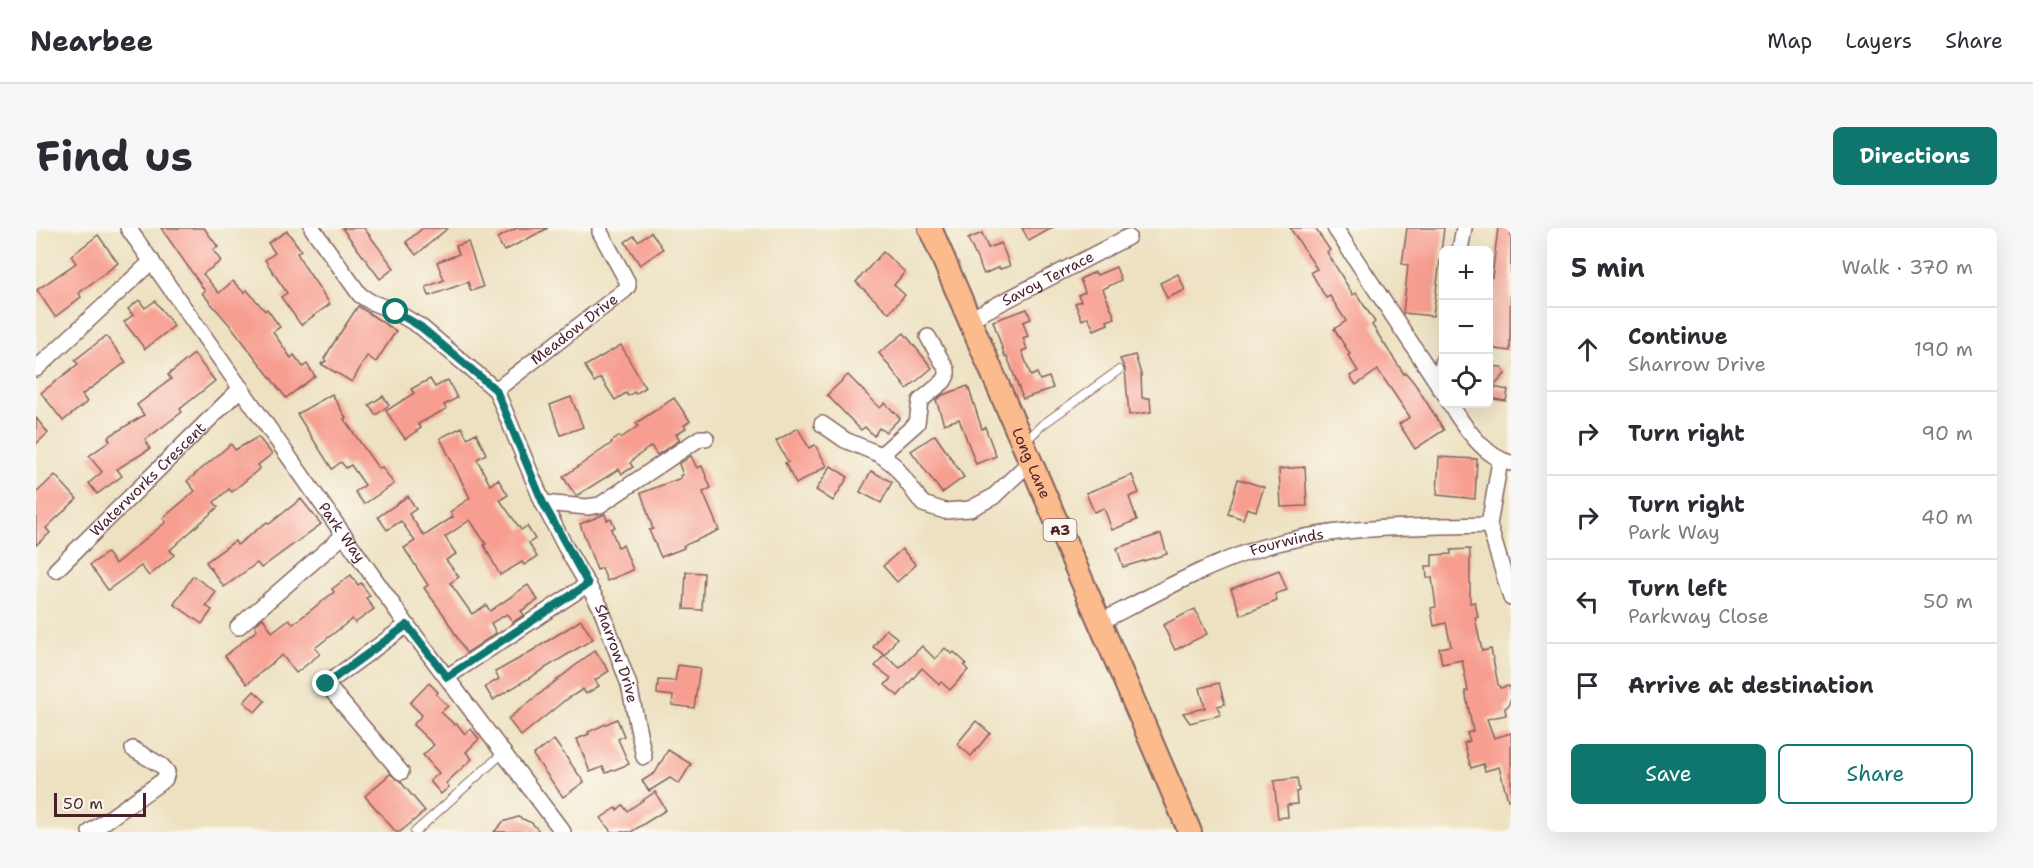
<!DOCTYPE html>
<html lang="en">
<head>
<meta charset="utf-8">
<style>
	body { margin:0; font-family:"Shantell Sans",sans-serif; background:#f7f7f7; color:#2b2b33 }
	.controls { position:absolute; right:18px; top:18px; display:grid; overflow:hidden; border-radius:9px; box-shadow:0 6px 24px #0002 }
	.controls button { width:54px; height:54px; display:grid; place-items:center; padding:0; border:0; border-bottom:2px solid #e1e1e2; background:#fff; color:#2b2b33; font:30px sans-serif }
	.scale { position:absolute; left:18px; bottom:15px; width:92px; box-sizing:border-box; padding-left:6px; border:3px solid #4a1f2b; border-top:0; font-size:16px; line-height:21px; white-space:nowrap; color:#4a1f2b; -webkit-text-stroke:4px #fbf7ec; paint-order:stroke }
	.stop { position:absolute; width:18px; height:18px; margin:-14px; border:4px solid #0f766e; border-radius:50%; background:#fff }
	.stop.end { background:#0f766e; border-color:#fff; box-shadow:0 2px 6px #0008 }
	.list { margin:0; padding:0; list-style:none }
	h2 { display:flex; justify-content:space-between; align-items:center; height:78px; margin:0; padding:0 24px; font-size:26px }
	h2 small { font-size:20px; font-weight:400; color:#7c7c81 }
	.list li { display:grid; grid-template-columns:39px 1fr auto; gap:18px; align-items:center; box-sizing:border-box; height:84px; padding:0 24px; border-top:2px solid #e1e1e2 }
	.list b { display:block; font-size:22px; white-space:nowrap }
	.list p { margin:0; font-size:20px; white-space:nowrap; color:#7c7c81 }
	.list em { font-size:20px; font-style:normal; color:#7c7c81 }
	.actions { display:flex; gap:12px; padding:18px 24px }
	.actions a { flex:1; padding:14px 0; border:2px solid #0f766e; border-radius:9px; text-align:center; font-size:21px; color:#0f766e }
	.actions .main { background:#0f766e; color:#fff }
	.icon { flex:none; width:33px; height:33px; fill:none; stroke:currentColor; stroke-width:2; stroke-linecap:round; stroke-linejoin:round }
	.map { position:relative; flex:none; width:1475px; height:604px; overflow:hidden; border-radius:9px }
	header { display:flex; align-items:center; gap:36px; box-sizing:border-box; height:84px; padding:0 30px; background:#fff; border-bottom:2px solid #e1e1e2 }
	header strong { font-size:28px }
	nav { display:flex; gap:33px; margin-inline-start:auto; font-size:21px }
	.intro { display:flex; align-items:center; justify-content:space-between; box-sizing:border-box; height:144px; padding:0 36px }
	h1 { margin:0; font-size:42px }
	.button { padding:15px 27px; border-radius:9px; background:#0f766e; color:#fff; font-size:21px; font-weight:700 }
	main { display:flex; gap:36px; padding:0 36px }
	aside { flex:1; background:#fff; border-radius:9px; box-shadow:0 6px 24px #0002 }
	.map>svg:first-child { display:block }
</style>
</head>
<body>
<header>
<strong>Nearbee</strong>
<nav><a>Map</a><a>Layers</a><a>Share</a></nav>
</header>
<div class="intro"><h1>Find us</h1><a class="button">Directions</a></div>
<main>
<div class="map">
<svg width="1475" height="604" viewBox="0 0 1475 604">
	<rect width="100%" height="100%" fill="#fbf7ec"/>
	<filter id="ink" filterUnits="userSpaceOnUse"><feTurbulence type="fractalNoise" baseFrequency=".0167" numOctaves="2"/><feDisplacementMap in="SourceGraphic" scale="12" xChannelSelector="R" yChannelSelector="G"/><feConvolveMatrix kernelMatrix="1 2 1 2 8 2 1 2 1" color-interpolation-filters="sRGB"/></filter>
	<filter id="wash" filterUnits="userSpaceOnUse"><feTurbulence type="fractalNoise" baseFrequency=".008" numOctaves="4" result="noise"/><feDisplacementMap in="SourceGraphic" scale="24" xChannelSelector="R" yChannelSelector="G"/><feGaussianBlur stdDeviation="1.35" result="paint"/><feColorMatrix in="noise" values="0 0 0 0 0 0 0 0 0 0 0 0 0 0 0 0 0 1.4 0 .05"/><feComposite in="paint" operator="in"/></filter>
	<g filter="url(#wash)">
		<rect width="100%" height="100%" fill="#ede1c1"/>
		<g id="blocks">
			<!-- building -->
			<g fill="#f79e90">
				<path d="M125 0H168L182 19 177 22 185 33 167 46 183 65 197 53 208 65 211 62 229 83 231 81 244 99 237 104 255 130 258 127 267 139 271 136 279 148 250 170 198 102 166 65 169 63Z"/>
				<path d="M306 0H328L358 40 344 51Z"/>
				<path d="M387 0H412L380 27 370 14Z"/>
				<path d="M481 0H512L468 23 461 10Z"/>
				<path d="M986 0H1016L993 13Z"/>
				<path d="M1254 0H1279L1294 22 1291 24 1317 67 1320 65 1339 94 1336 97 1368 146 1370 145 1379 156 1408 202 1379 221 1363 196 1374 189 1342 142 1320 157 1314 148 1322 143 1312 127 1314 126 1298 101 1310 93 1294 68 1290 70 1275 44 1281 41Z"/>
				<path d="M1371 0H1408L1397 88 1367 85 1372 37 1366 36Z"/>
				<path d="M1462 0H1475L1474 123 1452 120V49H1456Z"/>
				<path d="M251 3 265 22 261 25 269 39 294 76 265 97 245 69 251 65 229 32 239 25 232 15Z"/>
				<path d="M615 4 627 21 604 37 589 14 598 8 602 13Z"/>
				<path d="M946 5 952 20 965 15 974 38 964 41 963 39 948 46 932 11Z"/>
				<path d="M62 7 82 35 43 65 45 69 19 89 1 62 40 35 35 28Z"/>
				<path d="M432 14 447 59 435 63 432 54 393 68 390 59 408 52 401 34 423 26 420 18Z"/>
				<path d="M847 24 869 44 858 57 869 67 853 85 820 54Z"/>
				<path d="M1080 39 1085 52 1067 61 1079 90 1071 93 1072 96 1058 102 1052 89 1046 92 1039 75 1045 73 1042 67 1049 64 1044 51 1059 44 1061 47Z"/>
				<path d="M1142 46 1149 62 1131 70 1124 55Z"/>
				<path d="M103 72 109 80 119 73 138 98 109 121 88 94 97 87 92 81Z"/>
				<path d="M322 78 360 103 340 134 331 128 316 154 285 136 290 133 288 131 297 116Z"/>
				<path d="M991 81 995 91 987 94 992 108 987 110 991 121 986 123 995 148 1001 145 1004 152 1013 149 1017 160 987 171 971 128 969 129 957 93Z"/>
				<path d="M868 105 896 140 871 161 843 125Z"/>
				<path d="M70 108 90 134 46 167 51 174 27 193 5 165 42 136 39 132Z"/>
				<path d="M585 117 609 160 599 166 598 164 592 168 590 165 579 172 565 150 558 154 549 138Z"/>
				<path d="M158 126 179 153 144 181 146 184 109 212 114 221 81 241 86 248 61 266 53 255 66 244 53 228 74 213 72 209 108 187 101 177 135 151 132 147Z"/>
				<path d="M1099 127 1105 146 1106 170H1114L1115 184 1093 187 1089 141 1084 131Z"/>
				<path d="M1452 138 1466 139 1469 146 1457 159 1472 162 1470 173 1452 170Z"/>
				<path d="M812 147 844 180 849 175 864 190 850 204 843 200 838 208 829 199 825 202 791 167Z"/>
				<path d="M394 151 399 159 412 152 421 170 408 177 410 181 382 196 385 200 369 211 350 183 378 165 375 161Z"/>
				<path d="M932 158 946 201 949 199 960 228 940 236 923 191 908 196 900 172 907 167Z"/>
				<path d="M296 166 310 190 308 191 342 240 346 239 358 256 328 276 319 264 329 257 315 237 310 240 305 234 296 241 261 186Z"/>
				<path d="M347 168 353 177 340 187 333 177Z"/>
				<path d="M535 169 547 199 525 207 514 177Z"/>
				<path d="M638 170 654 193 648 197 650 200 640 206 644 212 621 227 615 218 599 230 594 235 597 239 586 246 583 241 540 268 527 249 576 215 575 214 584 208 585 210 602 198 600 195Z"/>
				<path d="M0 190 12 205 0 216Z"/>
				<path d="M426 199 431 210 440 205 450 226 441 231 454 257 462 251 472 267 464 272 485 302 491 298 499 311 493 315 501 329 488 337 486 334 464 347 448 317 450 316 434 292 409 309 420 326 410 332 423 349 414 355 436 386 450 377 454 383 492 357 502 372 485 383 488 387 477 394 471 386 455 395 460 405 430 425 408 387 388 360 392 357 368 320 379 313 365 293 351 302 342 289 372 268 380 281 373 286 388 308 417 289 414 284 434 270 404 210Z"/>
				<path d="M762 200 773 220 779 217 791 238 760 256 749 235 752 234 740 213Z"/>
				<path d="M899 207 928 249 906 265 875 223Z"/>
				<path d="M222 209 236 226 222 237 224 240 196 264 193 261 178 274 182 279 134 322 138 327 113 348 105 338 72 362 54 337 71 325 79 336 130 294 127 290 159 263 151 253 195 216 199 222Z"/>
				<path d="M655 228 661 240 666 238 675 260 667 264 683 302 647 318 648 320 625 329 613 302 617 301 605 265 645 250 644 248 647 247 643 236Z"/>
				<path d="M1403 229 1441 231 1439 271 1401 267Z"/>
				<path d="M795 238 812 249 797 273 780 262Z"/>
				<path d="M1269 239 1271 278 1245 279 1243 241Z"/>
				<path d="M835 243 856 254 845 275 824 264Z"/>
				<path d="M19 247 41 271 10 300 14 305 0 317V265Z"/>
				<path d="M1096 247 1103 265 1093 269 1101 292 1076 302 1068 280 1058 284 1050 265Z"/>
				<path d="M1202 251 1228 259 1220 283 1211 280 1207 291 1192 286Z"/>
				<path d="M265 271 285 296 225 340 221 335 188 359 170 334 199 313 201 317 231 294 233 296Z"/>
				<path d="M569 286 571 292 575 291 579 299 575 301 582 319 587 317 597 342 571 353 566 340 561 342 544 296Z"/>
				<path d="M1125 306 1131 326 1087 339 1081 320Z"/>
				<path d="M866 321 880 337 861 354 847 338Z"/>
				<path d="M1434 321V375L1439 374 1442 389 1439 390 1446 423 1455 421 1462 456 1464 460 1473 458 1475 470 1472 478 1469 480 1470 487 1451 491 1458 510 1475 505V571L1472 572 1463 539 1449 543 1447 536 1435 540 1428 515 1434 513 1431 505 1437 503 1429 463H1432L1426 432 1406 436 1403 420 1415 418 1410 395 1398 398 1395 380 1400 379 1396 350H1391L1390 338H1396V327L1415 326V322Z"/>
				<path d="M1243 342 1251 362 1239 366 1241 373 1205 387 1195 361Z"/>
				<path d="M650 344 668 345 666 382 648 381Z"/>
				<path d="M315 347 322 357 325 355 334 368 330 370 338 381 319 395 316 391 279 420 284 426 260 445 246 427 211 456 189 428 221 402 219 397 227 390 236 404 253 391 257 396 298 364 296 361Z"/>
				<path d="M157 348 180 364 170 378 176 382 166 396 138 376Z"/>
				<path d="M1159 381 1171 406 1139 422 1127 397Z"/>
				<path d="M545 392 557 411 457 472 449 459 463 451 459 444 486 429Z"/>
				<path d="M850 401 861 410 849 427 837 419Z"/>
				<path d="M886 418 899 431 909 420 916 426 918 424 930 435 928 438 932 442 914 462 905 454 903 456 886 440 862 468 849 457 855 450 839 438 848 427 864 440Z"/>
				<path d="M559 422 573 443 559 452 563 458 550 466 547 461 528 473 485 508 472 491Z"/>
				<path d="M642 437 664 440 658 480 636 477 637 468 621 466 622 452 639 453Z"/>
				<path d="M393 455 402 464 400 466 412 478 405 484 419 497 421 496 429 506 435 501 443 511 430 524 436 531 410 555 413 559 405 566 394 553 403 545 387 527 398 517 377 497 386 487 374 475Z"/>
				<path d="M1183 455 1189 476 1182 478 1184 487 1154 495 1147 485 1169 480 1164 460Z"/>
				<path d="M218 463 229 473 219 484 208 474Z"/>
				<path d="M581 491 588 508 582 511 593 536 570 545 567 539 554 544 541 511 553 506 552 504Z"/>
				<path d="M940 493 954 505 935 528 921 516Z"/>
				<path d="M518 512 548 554 527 569 497 527Z"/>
				<path d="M632 522 655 536 643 556 634 550 613 563 606 553 619 545Z"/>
				<path d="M354 546 364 553 389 583 364 604H360L329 568Z"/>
				<path d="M1261 550 1263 563 1260 564 1261 576 1251 577 1252 589 1242 590 1238 553Z"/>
				<path d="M619 564 630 582 595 604H575L565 590 580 580 581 582 587 577 591 583Z"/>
				<path d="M482 589 496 595 504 604H458L467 594Z"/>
			</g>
		</g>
	</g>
	<g filter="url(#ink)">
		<use href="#blocks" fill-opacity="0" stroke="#836360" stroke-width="1.5"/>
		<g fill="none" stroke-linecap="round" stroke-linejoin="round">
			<defs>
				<g id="lane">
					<path d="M990 213 1006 197 1083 142"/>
					<path d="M379 604 468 524"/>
				</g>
				<g id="street">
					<path id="s1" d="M92 0 371 397 527 604"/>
					<path id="s2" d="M276 0 324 67 335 74 360 84 385 99 460 162 507 275 529 318 564 378 593 457 608 529"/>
					<path d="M1299 0 1408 165"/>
					<path d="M1424 22 1428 0"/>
					<path id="s3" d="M932 92 1092 9"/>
					<path d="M0 141 116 33"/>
					<path d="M1403 159 1408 130"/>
					<path id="s4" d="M460 162 589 62 592 58 591 53 564 4V0"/>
					<path d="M1414 176C1427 197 1449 230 1475 235"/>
					<path d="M786 196 809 212 845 227 859 238 887 276 909 283 934 281 957 269 994 234"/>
					<path d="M845 227 881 195 884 173 908 153 911 147V142L892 109"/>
					<path d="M1464 233 1453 297 1475 370"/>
					<path d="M507 275 551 279 564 277 664 210H670"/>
					<path id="s5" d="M20 342 205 160"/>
					<path id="s6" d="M1064 394C1115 368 1166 339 1221 321 1296 297 1376 299 1453 297"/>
					<path d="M202 399 308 307"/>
					<path d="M411 449 552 356"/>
					<path d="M365 544 290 456 371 397"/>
					<path d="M54 604 129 551 131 544 126 538 97 521"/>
				</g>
				<g id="primary">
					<path id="s7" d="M894 0 1154 604"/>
				</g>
			</defs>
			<!-- lane casing -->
			<use href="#lane" stroke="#836360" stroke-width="10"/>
			<!-- street casing -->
			<use href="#street" stroke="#836360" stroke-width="18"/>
			<!-- primary casing -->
			<use href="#primary" stroke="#836360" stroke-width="26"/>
			<!-- lane -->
			<use href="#lane" stroke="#fff" stroke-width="8"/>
			<!-- street -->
			<use href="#street" stroke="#fff" stroke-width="15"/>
			<!-- primary -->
			<use href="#primary" stroke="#fbbb8c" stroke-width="22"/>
		</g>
	</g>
	<g fill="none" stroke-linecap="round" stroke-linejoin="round" filter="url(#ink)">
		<!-- route -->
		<path stroke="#0f766e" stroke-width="8" d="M290 456 371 397 411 449 552 356 507 275 460 162 385 99 360 84"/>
	</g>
	<g text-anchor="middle" stroke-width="4.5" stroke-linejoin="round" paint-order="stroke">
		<!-- shield labels -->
		<rect fill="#fbf7ec" stroke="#7f6065" stroke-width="1.5" x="1007.5" y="291" width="33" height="22" rx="4.5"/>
		<g font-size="14" font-weight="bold" fill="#4a1f2b">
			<text x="1024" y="307">A3</text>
		</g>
		<!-- street labels -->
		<g font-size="15" fill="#4a1f2b" stroke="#fbf7ec">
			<text dy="5" stroke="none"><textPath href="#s3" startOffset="90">Savoy Terrace</textPath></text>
			<text dy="5" stroke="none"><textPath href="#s4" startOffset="99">Meadow Drive</textPath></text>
			<text dy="5" stroke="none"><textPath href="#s7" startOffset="256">Long Lane</textPath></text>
			<text dy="5" stroke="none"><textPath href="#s5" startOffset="129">Waterworks Crescent</textPath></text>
			<text dy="5" stroke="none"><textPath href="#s1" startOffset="372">Park Way</textPath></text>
			<text dy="5" stroke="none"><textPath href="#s6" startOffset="204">Fourwinds</textPath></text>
			<text dy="5" stroke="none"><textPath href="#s2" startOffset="540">Sharrow Drive</textPath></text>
		</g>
	</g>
</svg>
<div class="controls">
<button>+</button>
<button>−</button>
<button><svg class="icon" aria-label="locate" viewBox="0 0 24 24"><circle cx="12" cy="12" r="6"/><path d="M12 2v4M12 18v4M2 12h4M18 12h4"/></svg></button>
</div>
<div class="scale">50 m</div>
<div class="stop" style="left:360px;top:84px"></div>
<div class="stop end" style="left:290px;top:456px"></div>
</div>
<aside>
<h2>5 min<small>Walk · 370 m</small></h2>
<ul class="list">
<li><svg class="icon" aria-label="ahead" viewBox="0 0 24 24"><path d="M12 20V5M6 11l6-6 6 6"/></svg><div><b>Continue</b><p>Sharrow Drive</p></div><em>190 m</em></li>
<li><svg class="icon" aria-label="right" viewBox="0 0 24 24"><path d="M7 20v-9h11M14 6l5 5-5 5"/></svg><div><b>Turn right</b></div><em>90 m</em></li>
<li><svg class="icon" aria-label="right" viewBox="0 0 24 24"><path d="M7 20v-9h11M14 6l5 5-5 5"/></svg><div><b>Turn right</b><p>Park Way</p></div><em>40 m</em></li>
<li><svg class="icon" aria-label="left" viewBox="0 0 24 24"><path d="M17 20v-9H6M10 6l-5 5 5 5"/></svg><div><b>Turn left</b><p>Parkway Close</p></div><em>50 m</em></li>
<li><svg class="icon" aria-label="arrive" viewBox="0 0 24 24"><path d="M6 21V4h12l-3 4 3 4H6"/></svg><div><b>Arrive at destination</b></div></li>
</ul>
<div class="actions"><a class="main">Save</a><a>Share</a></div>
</aside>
</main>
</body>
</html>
